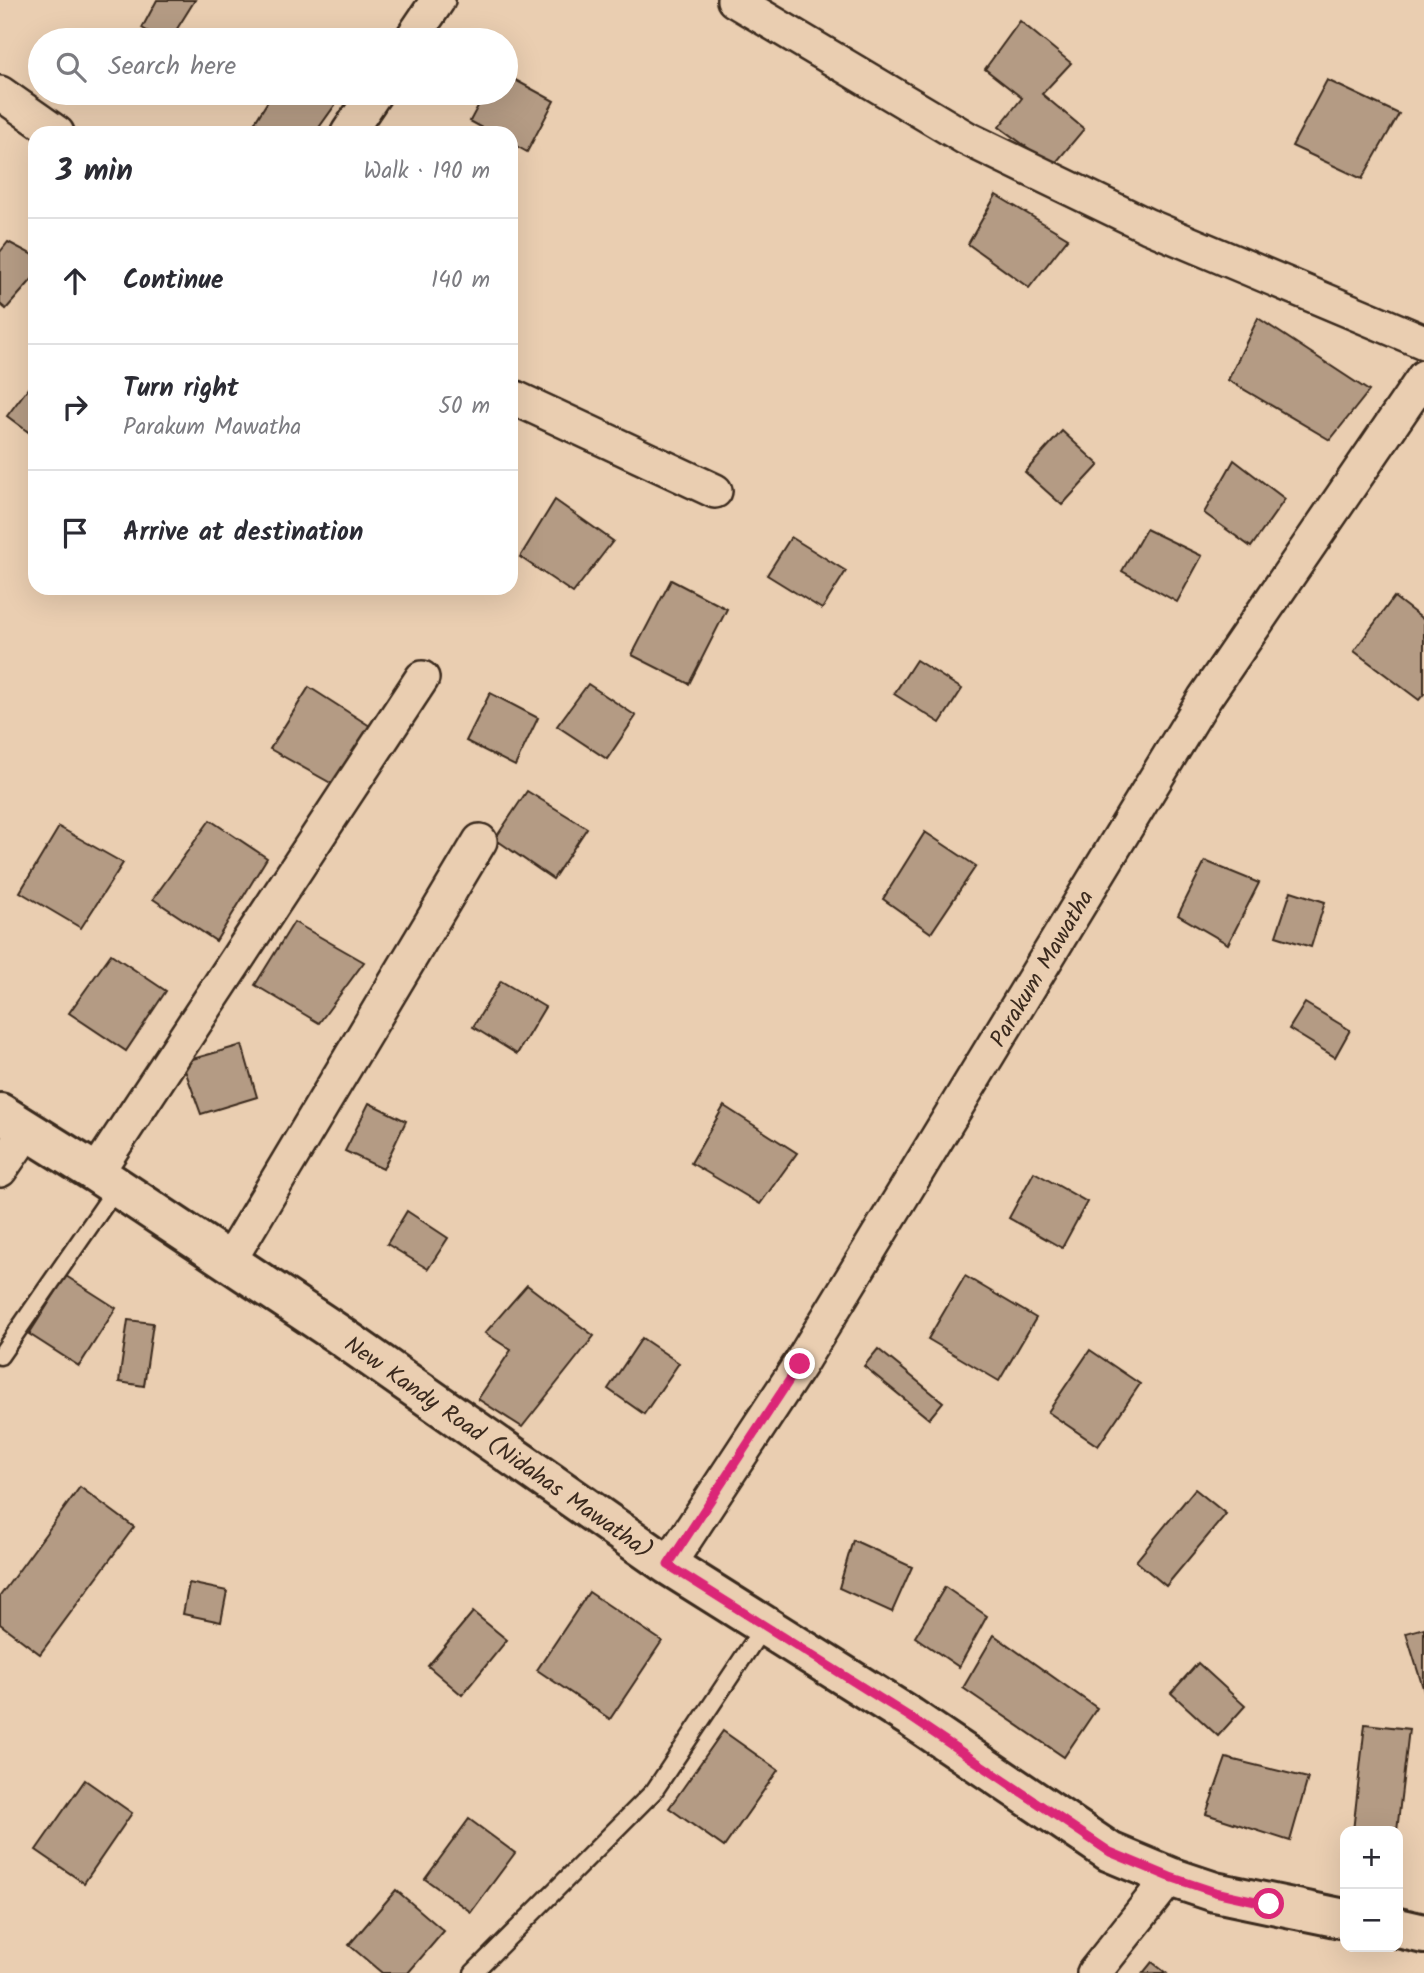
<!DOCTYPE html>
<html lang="en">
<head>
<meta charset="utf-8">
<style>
	body { margin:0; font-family:Kalam,sans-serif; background:#f7f7f7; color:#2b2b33 }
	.controls { position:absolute; right:21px; bottom:21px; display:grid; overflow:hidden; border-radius:14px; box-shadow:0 7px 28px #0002 }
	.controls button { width:63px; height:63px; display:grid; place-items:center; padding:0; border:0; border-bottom:2px solid #e1e1e2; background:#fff; color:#2b2b33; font:35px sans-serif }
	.stop { position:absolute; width:21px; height:21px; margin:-16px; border:5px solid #db2777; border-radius:50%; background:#fff }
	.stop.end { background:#db2777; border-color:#fff; box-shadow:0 2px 7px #0008 }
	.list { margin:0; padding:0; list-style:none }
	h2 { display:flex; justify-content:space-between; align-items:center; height:91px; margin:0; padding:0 28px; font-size:30px }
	h2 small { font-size:23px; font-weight:400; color:#7c7c81 }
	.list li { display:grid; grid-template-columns:46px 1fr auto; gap:21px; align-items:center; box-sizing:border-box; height:126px; padding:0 28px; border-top:2px solid #e1e1e2 }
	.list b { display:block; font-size:26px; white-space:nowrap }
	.list p { margin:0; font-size:23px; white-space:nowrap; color:#7c7c81 }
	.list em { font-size:23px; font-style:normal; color:#7c7c81 }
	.icon { flex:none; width:38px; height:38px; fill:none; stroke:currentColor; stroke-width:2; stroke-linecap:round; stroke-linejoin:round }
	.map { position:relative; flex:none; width:1424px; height:1973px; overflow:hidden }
	.search { position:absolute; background:#fff; box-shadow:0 7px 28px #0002; left:28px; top:28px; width:490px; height:77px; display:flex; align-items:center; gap:18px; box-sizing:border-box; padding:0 24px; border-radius:38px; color:#7c7c81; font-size:26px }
	.panel { position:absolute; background:#fff; box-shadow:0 7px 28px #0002; left:28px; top:126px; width:490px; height:469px; border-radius:21px }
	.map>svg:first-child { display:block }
</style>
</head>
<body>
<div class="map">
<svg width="1424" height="1973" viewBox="0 0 1424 1973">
	<rect width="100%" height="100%" fill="#eaceb1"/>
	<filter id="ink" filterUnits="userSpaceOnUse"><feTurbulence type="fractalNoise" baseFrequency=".0143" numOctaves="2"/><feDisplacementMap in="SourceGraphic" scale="14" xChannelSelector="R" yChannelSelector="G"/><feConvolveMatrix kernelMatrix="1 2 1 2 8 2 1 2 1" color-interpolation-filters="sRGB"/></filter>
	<g filter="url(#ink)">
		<!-- building -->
		<g fill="#b49b84" stroke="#3b2a1e" stroke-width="2">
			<path d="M157 0H195L170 40H162L142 28Z"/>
			<path d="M1020 21 1071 63 1042 94 1084 129 1053 166 999 127 1022 98 985 69Z"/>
			<path d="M506 75 554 101 527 152 511 143V133H492L470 121 485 93H506Z"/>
			<path d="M1327 80 1399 114 1362 179 1292 146Z"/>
			<path d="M273 93H330L340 98 315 133H274L255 122Z"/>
			<path d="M996 195 1068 238 1029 288 968 244Z"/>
			<path d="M8 242 35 256V276L6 309 0 304V252Z"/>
			<path d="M1258 318 1369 391 1330 440 1228 380Z"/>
			<path d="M35 379V437L7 416Z"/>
			<path d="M1062 431 1099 465 1062 505 1025 472Z"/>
			<path d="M1234 460 1285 499 1251 547 1204 513Z"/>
			<path d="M555 500 613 541 573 593 520 557Z"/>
			<path d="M1146 529 1202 556 1177 602 1122 571Z"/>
			<path d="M791 537 846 571 822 609 767 575Z"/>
			<path d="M671 580 727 609 689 684 632 655Z"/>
			<path d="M1394 597 1424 620V694L1419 700 1354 651Z"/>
			<path d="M916 660 962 689 940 723 894 694Z"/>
			<path d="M588 684 636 716 607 759 557 726Z"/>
			<path d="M309 687 373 728 336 786 270 749Z"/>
			<path d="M490 693 538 718 515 766 466 741Z"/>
			<path d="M527 791 587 828 553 879 495 839Z"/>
			<path d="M210 820 267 858 216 941 153 899Z"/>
			<path d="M59 827 123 863 81 928 20 892Z"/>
			<path d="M925 832 976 866 931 933 883 899Z"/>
			<path d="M1205 861 1259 883 1228 944 1178 915Z"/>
			<path d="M1291 891 1325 902 1311 947 1276 936Z"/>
			<path d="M294 922 364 962 319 1023 255 985Z"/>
			<path d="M111 954 166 991 126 1051 69 1013Z"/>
			<path d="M501 981 545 1007 517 1054 473 1027Z"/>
			<path d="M1305 1003 1350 1030 1335 1057 1289 1029Z"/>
			<path d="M242 1045 257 1097 201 1114 182 1062Z"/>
			<path d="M369 1103 406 1121 383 1169 345 1151Z"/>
			<path d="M724 1106 797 1153 760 1204 691 1163Z"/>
			<path d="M1034 1172 1087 1202 1062 1248 1009 1218Z"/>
			<path d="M407 1211 448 1238 428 1269 387 1244Z"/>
			<path d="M66 1276 116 1308 79 1366 29 1334Z"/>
			<path d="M965 1276 1036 1318 999 1381 928 1339Z"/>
			<path d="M527 1285 594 1336 522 1427 478 1399 511 1350 485 1333Z"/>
			<path d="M128 1320 153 1323 144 1386 119 1382Z"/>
			<path d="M642 1338 679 1363 644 1414 608 1389Z"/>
			<path d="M878 1349 943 1402 929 1419 864 1366Z"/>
			<path d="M1090 1350 1140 1384 1098 1446 1048 1412Z"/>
			<path d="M80 1487 134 1527 40 1654 0 1624V1596Z"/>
			<path d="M1195 1489 1226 1514 1166 1586 1136 1561Z"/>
			<path d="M853 1540 912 1567 892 1612 839 1588Z"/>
			<path d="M189 1583 227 1591 221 1622 183 1614Z"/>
			<path d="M945 1587 987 1616 959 1667 915 1637Z"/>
			<path d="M589 1592 662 1641 610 1719 537 1670Z"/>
			<path d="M473 1612 507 1640 462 1695 428 1666Z"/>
			<path d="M1424 1628V1691L1406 1633Z"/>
			<path d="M994 1635 1097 1708 1064 1757 963 1688Z"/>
			<path d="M1198 1663 1245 1706 1218 1736 1171 1693Z"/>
			<path d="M1365 1724 1409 1729 1397 1831H1353Z"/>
			<path d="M723 1731 778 1770 724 1847 669 1808Z"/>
			<path d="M1226 1758 1308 1778 1290 1841 1206 1814Z"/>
			<path d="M85 1780 132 1813 84 1883 36 1850Z"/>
			<path d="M469 1819 515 1853 471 1912 425 1879Z"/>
			<path d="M396 1890 444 1931 408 1973H382L349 1945Z"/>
			<path d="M1152 1962 1166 1973H1143Z"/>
		</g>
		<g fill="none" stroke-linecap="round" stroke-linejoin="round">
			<defs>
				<g id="service">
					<path d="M0 1356 117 1187"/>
					<path d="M473 1973 654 1791 764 1626"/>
				</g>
				<g id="minor">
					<path d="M734 0 966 138 1148 226 1424 342"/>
					<path d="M411 40 438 0"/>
					<path d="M0 93 57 133"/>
					<path d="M348 133 375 93"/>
					<path d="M511 396 715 491"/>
					<path d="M0 1170 27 1131"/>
					<path d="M96 1173 422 678"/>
					<path d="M229 1261 480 841"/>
					<path d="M668 1565 800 1364 1204 699 1424 377"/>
					<path d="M1094 1973 1170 1877"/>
				</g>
				<g id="primary">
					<path d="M0 1113 96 1173 338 1334 668 1565 910 1717 1110 1852 1170 1877 1215 1892 1345 1919"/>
					<path d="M1398 1928 1424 1934"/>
				</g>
			</defs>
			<!-- service casing -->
			<use href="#service" stroke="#3b2a1e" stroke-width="21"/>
			<!-- minor casing -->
			<use href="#minor" stroke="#3b2a1e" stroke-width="38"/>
			<!-- primary casing -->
			<use href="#primary" stroke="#3b2a1e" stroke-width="44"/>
			<!-- service -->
			<use href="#service" stroke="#eaceb1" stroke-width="16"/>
			<!-- minor -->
			<use href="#minor" stroke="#eaceb1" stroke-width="33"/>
			<!-- primary -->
			<use href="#primary" stroke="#eaceb1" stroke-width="38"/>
		</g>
	</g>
	<g fill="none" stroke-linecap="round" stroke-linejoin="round" filter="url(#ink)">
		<!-- route -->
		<path stroke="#db2777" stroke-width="9" d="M800 1364 668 1565 910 1717 1110 1852 1170 1877 1215 1892 1269 1904"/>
	</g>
	<g text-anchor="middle" stroke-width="5" stroke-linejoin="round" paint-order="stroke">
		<!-- street labels -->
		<g font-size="23" fill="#3b2a1e" stroke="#eaceb1">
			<text transform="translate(1041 968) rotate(-59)" y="8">Parakum Mawatha</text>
			<text transform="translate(499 1447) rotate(35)" y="8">New Kandy Road (Nidahas Mawatha)</text>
		</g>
	</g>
</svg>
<div class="controls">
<button>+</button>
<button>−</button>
</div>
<div class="stop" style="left:1269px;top:1904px"></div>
<div class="stop end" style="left:800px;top:1364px"></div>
<div class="search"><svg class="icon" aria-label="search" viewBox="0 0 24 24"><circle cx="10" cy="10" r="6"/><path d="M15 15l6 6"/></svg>Search here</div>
<section class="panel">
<h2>3 min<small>Walk · 190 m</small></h2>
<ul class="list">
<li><svg class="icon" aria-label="ahead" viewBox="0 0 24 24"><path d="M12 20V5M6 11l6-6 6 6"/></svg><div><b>Continue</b></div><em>140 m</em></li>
<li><svg class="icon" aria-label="right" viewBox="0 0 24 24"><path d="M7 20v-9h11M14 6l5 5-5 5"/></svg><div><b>Turn right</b><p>Parakum Mawatha</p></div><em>50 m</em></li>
<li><svg class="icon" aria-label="arrive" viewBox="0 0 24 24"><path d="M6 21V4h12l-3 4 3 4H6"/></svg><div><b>Arrive at destination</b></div></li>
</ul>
</section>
</div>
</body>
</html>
